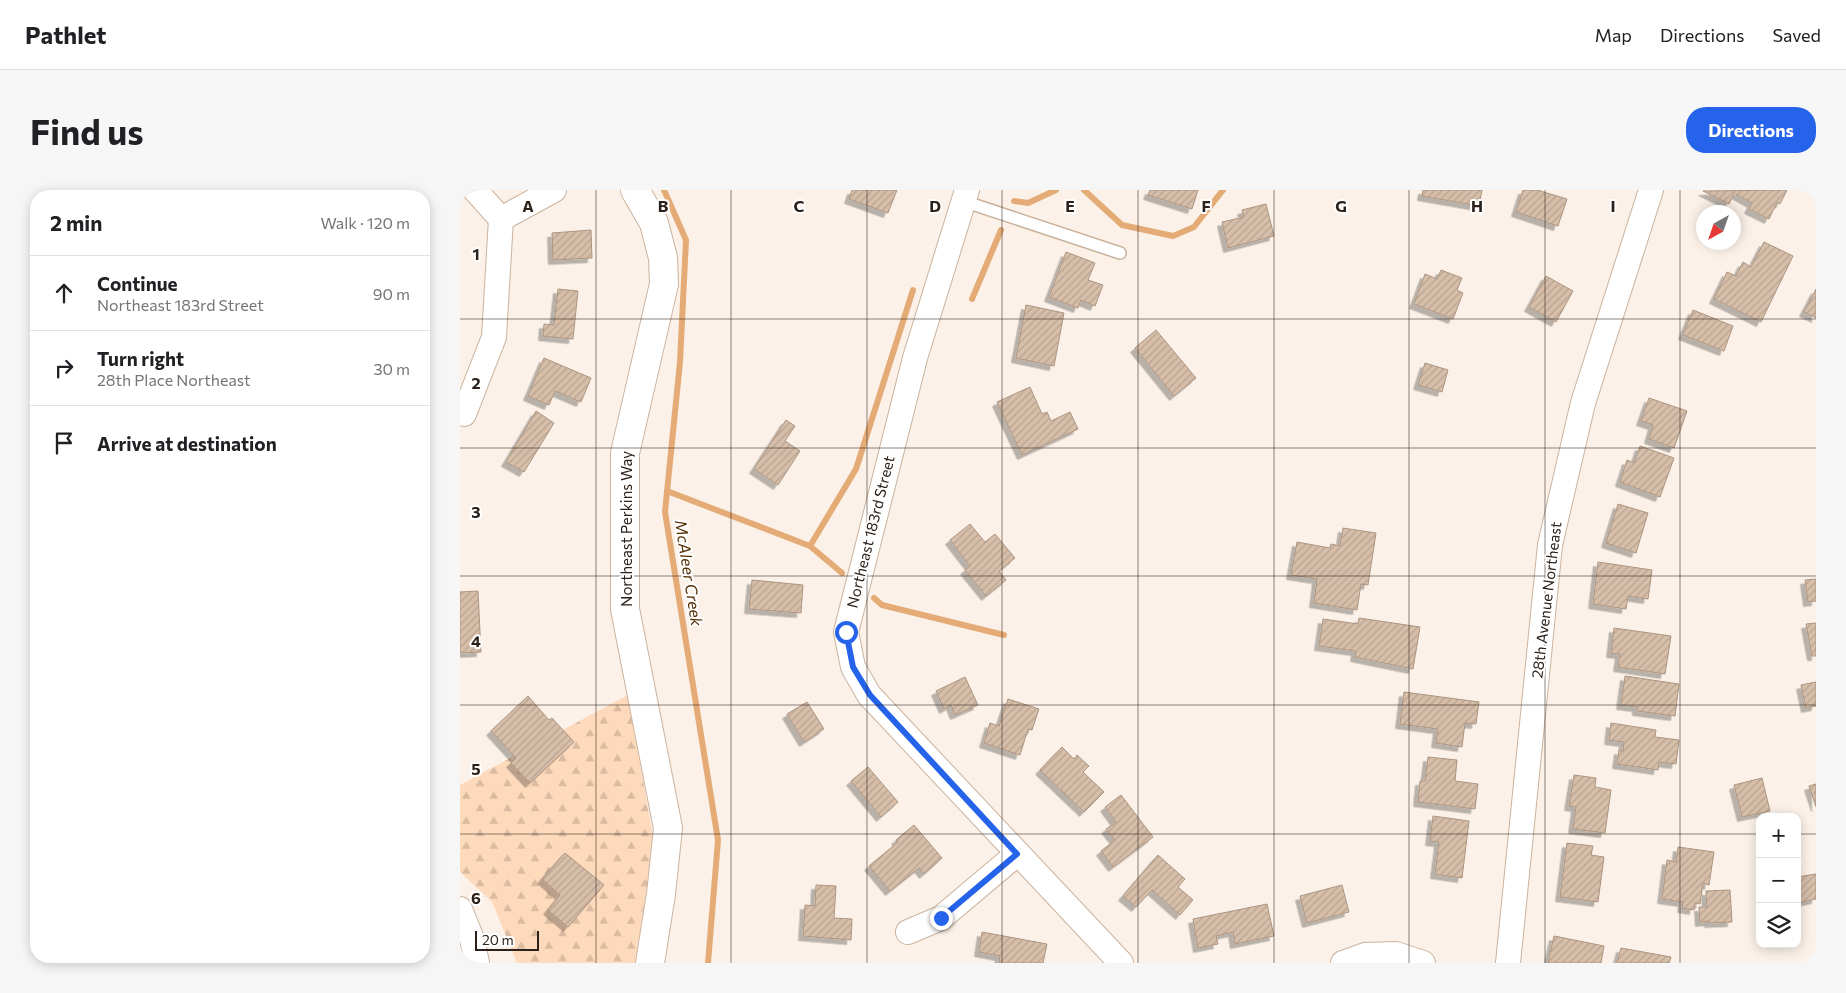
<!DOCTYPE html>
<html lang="en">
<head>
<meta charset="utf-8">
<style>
	body { margin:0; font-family:Commissioner,sans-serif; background:#f6f6f6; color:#202124 }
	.controls { position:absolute; right:15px; bottom:15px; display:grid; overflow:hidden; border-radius:10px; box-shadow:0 2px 12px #0003 }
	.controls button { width:45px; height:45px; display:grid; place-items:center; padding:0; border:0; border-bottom:1px solid #e0e0e0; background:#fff; color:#202124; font:25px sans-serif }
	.compass { position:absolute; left:1236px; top:15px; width:45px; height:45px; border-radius:50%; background:#fff; box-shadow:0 2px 12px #0003; rotate:220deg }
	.scale { position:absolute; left:15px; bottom:12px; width:64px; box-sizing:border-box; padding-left:5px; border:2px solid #2b211a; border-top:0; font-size:14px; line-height:18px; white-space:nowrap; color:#2b211a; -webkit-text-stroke:4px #fff; paint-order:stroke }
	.stop { position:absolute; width:15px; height:15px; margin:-11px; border:4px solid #2563eb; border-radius:50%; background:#fff }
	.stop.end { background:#2563eb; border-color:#fff; box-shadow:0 1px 5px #0008 }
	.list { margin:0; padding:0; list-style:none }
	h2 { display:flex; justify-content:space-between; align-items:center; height:65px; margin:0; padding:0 20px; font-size:21px }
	h2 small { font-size:16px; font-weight:400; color:#757577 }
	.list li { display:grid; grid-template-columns:32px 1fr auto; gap:15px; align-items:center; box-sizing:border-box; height:75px; padding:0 20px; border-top:1px solid #e0e0e0 }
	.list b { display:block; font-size:19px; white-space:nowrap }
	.list p { margin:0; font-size:16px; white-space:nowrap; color:#757577 }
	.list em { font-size:16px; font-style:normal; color:#757577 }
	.icon { flex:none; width:28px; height:28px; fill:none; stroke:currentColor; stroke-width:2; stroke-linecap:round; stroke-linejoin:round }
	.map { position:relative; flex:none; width:1356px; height:773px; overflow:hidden; border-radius:20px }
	header { display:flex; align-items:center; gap:30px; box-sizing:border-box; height:70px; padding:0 25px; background:#fff; border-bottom:1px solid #e0e0e0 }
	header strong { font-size:24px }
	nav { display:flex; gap:28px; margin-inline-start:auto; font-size:18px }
	.intro { display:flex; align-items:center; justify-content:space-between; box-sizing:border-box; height:120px; padding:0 30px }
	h1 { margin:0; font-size:35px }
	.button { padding:12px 22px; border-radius:20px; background:#2563eb; color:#fff; font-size:18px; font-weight:700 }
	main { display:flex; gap:30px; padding:0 30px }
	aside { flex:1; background:#fff; border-radius:20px; box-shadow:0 2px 12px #0003 }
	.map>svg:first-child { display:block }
</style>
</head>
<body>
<header>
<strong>Pathlet</strong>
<nav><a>Map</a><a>Directions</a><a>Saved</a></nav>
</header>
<div class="intro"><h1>Find us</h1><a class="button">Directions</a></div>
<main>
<aside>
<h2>2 min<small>Walk · 120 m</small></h2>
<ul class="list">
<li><svg class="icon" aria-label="ahead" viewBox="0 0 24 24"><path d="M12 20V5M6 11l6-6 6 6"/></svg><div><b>Continue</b><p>Northeast 183rd Street</p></div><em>90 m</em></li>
<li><svg class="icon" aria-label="right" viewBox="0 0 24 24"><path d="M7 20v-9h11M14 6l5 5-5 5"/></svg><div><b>Turn right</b><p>28th Place Northeast</p></div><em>30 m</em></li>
<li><svg class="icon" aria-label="arrive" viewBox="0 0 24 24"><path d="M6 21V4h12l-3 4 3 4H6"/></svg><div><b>Arrive at destination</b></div></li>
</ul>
</aside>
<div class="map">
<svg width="1356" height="773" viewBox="0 0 1356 773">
	<defs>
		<pattern id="forest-firs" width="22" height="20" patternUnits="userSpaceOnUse" patternTransform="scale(1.25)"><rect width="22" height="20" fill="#fedabc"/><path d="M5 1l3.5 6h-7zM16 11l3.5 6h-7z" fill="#dabba1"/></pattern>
		<pattern id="building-hatch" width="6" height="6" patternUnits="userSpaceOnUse" patternTransform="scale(1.25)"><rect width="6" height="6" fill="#d6bea9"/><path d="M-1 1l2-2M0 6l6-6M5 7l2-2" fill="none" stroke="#b8a391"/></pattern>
		<filter id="shadow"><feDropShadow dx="-4.5" dy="4.5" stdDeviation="0" flood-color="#0004"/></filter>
	</defs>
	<rect width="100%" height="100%" fill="#fbf1e8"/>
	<!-- forest -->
	<path fill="url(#forest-firs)" d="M168 505 194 653 175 773H57L32 712 0 682V595Z"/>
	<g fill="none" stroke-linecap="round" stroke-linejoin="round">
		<!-- stream -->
		<g stroke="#e5ab77" stroke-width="6">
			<path d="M204 0 226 50 220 172 205 322 258 650 248 773"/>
			<path d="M624 0 662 35 713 46 734 37 763 0"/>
			<path d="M554 11 568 13 596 0"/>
			<path d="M512 109 541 40"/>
			<path d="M207 301 350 356 382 383"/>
			<path d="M350 356 396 279 453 100"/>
			<path d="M414 408 422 415 544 445"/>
		</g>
	</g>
	<!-- building -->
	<g fill="url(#building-hatch)" stroke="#ac9581" filter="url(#shadow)">
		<path d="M392 0H437L428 23 389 9Z"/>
		<path d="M690 0H738L732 19 688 5Z"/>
		<path d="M963 0H1022L1019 16 962 6Z"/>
		<path d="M1063 0H1077L1107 9 1098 36 1056 22Z"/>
		<path d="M1327 0 1320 14 1317 12 1309 29 1289 19 1292 13 1274 3 1269 14 1243 1Z"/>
		<path d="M806 14 814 46 768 58 762 32 784 27 782 20Z"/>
		<path d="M131 40 132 68 93 70 92 43Z"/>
		<path d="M1304 52 1333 66 1301 132 1254 109 1267 82 1276 86 1283 72 1291 77Z"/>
		<path d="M606 62 635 73 628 90 643 95 635 116 621 110 618 118 589 107Z"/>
		<path d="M981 80 1002 88 997 100 1003 103 993 129 954 114 965 84 977 89Z"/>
		<path d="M1086 86 1113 101 1096 132 1069 117Z"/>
		<path d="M98 99 118 101 113 149 83 146 84 134 94 135Z"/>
		<path d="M1356 99V128L1344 122Z"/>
		<path d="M566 115 604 123 594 176 556 168Z"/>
		<path d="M1233 120 1273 136 1264 161 1223 145Z"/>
		<path d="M696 140 736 188 714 206 675 158Z"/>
		<path d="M84 168 131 188 121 212 95 201 89 215 68 206Z"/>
		<path d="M965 173 988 180 982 202 958 195Z"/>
		<path d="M570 197 582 224 587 222 591 231 610 222 618 239 562 265 537 212Z"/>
		<path d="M1189 208 1227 221 1214 258 1189 249 1193 235 1181 231Z"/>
		<path d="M76 221 94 233 64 282 46 272Z"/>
		<path d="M326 230 335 236 325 251 340 261 318 295 294 279Z"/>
		<path d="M1180 256 1214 268 1200 307 1160 292 1167 270 1174 273Z"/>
		<path d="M1158 314 1188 323 1176 363 1146 353Z"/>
		<path d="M510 334 525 352 535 344 555 368 539 381 546 390 526 406 505 380 510 376 490 350Z"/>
		<path d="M883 338 916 343 908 395 901 394 897 420 854 413 857 389 831 385 837 352 870 358 871 354 880 356Z"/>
		<path d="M1138 372 1192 380 1188 409 1168 406 1166 419 1133 414Z"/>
		<path d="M1356 389V411L1348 412 1345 390Z"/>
		<path d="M292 390 343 395 341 423 289 419Z"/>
		<path d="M18 401 21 462 0 463V402Z"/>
		<path d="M899 428 960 437 953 479 895 467 896 461 859 456 863 429 898 434Z"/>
		<path d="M1356 433V466H1352L1346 434Z"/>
		<path d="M1154 438 1211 446 1205 484 1158 477 1160 464 1151 463Z"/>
		<path d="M1165 486 1219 494 1215 526 1177 521V517L1161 515Z"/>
		<path d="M505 487 518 515 495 525 491 515 484 519 476 501Z"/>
		<path d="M1356 492V516L1346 518 1341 495Z"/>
		<path d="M944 502 1019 512 1016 534 1005 533 1002 557 976 553 978 539 940 534Z"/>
		<path d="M68 506 89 530 92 528 114 552 70 593 51 573 56 568 31 541Z"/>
		<path d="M548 509 579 519 572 540 568 539 560 565 524 553 530 533 539 536Z"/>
		<path d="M347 512 364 539 344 552 327 524Z"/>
		<path d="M1151 533 1196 540 1195 547 1219 550 1216 574 1199 572 1198 580 1157 574 1159 560 1163 561 1164 552 1149 550Z"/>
		<path d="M602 557 614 569 617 565 629 576 623 582 644 602 624 622 580 580Z"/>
		<path d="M968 567 997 570 995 591 1018 594 1015 619 958 612 960 591H965Z"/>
		<path d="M408 577 438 612 421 627 391 591Z"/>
		<path d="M1114 585 1136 588 1135 597 1151 600 1145 643 1113 639 1116 617 1109 616Z"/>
		<path d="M1302 588 1310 621 1282 627 1274 595Z"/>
		<path d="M1356 594V617L1349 596Z"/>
		<path d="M661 605 693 647 653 677 641 661 655 650 646 639 656 632 645 617Z"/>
		<path d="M973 626 1009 631 1002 688 975 684 979 652 970 651Z"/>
		<path d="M454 635 482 668 464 684 459 678 430 701 409 676 438 652 436 650Z"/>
		<path d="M1107 653 1133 656 1131 665 1144 667 1138 712 1100 707Z"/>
		<path d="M1218 657 1254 662 1249 695 1243 693 1240 714 1235 713 1234 720 1222 718 1223 712 1202 709 1207 670 1216 672Z"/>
		<path d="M105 663 144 695 108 737 88 720 100 705 82 689Z"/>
		<path d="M698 665 725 689 718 697 733 710 720 725 692 700 676 717 663 706Z"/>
		<path d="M1356 684V709L1337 713V687Z"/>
		<path d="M356 695 376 696 374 728 392 729 391 750 343 746 345 715 355 716Z"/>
		<path d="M882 695 889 722 847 733 840 706Z"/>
		<path d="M1270 700 1272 732 1249 733V731L1240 732 1239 717H1247L1246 701Z"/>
		<path d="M807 714 814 746 775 754 773 742 756 746 758 754 738 758 733 729Z"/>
		<path d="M522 742 587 754 583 773H539L540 766 519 762Z"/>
		<path d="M1094 746 1144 756 1141 773H1088Z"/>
		<path d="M1161 758 1211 767 1209 773H1157Z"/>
	</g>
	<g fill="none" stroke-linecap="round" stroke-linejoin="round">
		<defs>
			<path id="lane" d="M503 11 660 63"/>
			<g id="street">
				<path d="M15 0 41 29"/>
				<path d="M507 0 455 168 386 442 393 477 409 505 661 773"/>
				<path d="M41 29 94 0"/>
				<path d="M4 224 34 147 41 29"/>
				<path d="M0 719 12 749 17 773"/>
				<path d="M448 742 481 728 557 664"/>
				<path d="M883 773 905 765 936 764 963 773"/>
				<path d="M1048 773 1090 355 1123 213 1191 0"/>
			</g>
			<path id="secondary" d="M175 0 194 33 203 68 204 94 165 263V419L208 638 201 704 190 773"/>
		</defs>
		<!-- lane casing -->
		<use href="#lane" stroke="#cbb39e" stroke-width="14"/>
		<!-- street casing -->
		<use href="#street" stroke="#cbb39e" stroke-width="26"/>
		<!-- secondary casing -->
		<use href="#secondary" stroke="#cbb39e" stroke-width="30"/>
		<!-- lane -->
		<use href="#lane" stroke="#fff" stroke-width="11"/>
		<!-- street -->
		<use href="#street" stroke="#fff" stroke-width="24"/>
		<!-- secondary -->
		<use href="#secondary" stroke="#fff" stroke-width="28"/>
	</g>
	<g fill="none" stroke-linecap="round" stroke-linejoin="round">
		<!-- route -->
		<path stroke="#2563eb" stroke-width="6" d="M386 442 393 477 410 505 557 664 481 728"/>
	</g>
	<!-- grid -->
	<path fill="none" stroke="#2b211a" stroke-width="1" stroke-opacity="0.55" d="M136 0V773M271 0V773M407 0V773M542 0V773M678 0V773M814 0V773M949 0V773M1085 0V773M1220 0V773M0 129H1356M0 258H1356M0 386H1356M0 515H1356M0 644H1300M1337 644H1356"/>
	<g text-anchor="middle" stroke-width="4" stroke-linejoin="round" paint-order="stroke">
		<!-- street labels -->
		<g font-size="15" fill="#2b211a" stroke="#fff">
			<text transform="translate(167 339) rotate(-90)" y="5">Northeast Perkins Way</text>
			<text transform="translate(411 342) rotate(-76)" y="5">Northeast 183rd Street</text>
			<text transform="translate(1087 410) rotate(-83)" y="5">28th Avenue Northeast</text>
		</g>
		<!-- water labels -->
		<g font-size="16" font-style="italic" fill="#542f04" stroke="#fff">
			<text transform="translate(229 383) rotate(81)" y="6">McAleer Creek</text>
		</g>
	</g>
	<g font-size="16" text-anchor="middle" font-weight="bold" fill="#2b211a" stroke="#fff" stroke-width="4" stroke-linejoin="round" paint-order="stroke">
		<text x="68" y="22">A</text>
		<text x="203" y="22">B</text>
		<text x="339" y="22">C</text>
		<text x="475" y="22">D</text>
		<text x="610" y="22">E</text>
		<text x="746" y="22">F</text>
		<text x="881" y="22">G</text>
		<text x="1017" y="22">H</text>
		<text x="1153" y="22">I</text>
		<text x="16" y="70">1</text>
		<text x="16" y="199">2</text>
		<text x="16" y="328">3</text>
		<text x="16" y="457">4</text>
		<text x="16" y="585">5</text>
		<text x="16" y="714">6</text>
	</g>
</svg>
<div class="controls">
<button>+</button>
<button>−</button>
<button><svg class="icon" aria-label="layers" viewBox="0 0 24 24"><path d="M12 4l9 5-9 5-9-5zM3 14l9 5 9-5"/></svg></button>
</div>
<svg class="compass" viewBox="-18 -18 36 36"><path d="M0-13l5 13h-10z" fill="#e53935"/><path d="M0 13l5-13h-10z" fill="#757577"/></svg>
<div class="scale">20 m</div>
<div class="stop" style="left:386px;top:442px"></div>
<div class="stop end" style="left:481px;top:728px"></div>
</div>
</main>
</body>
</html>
